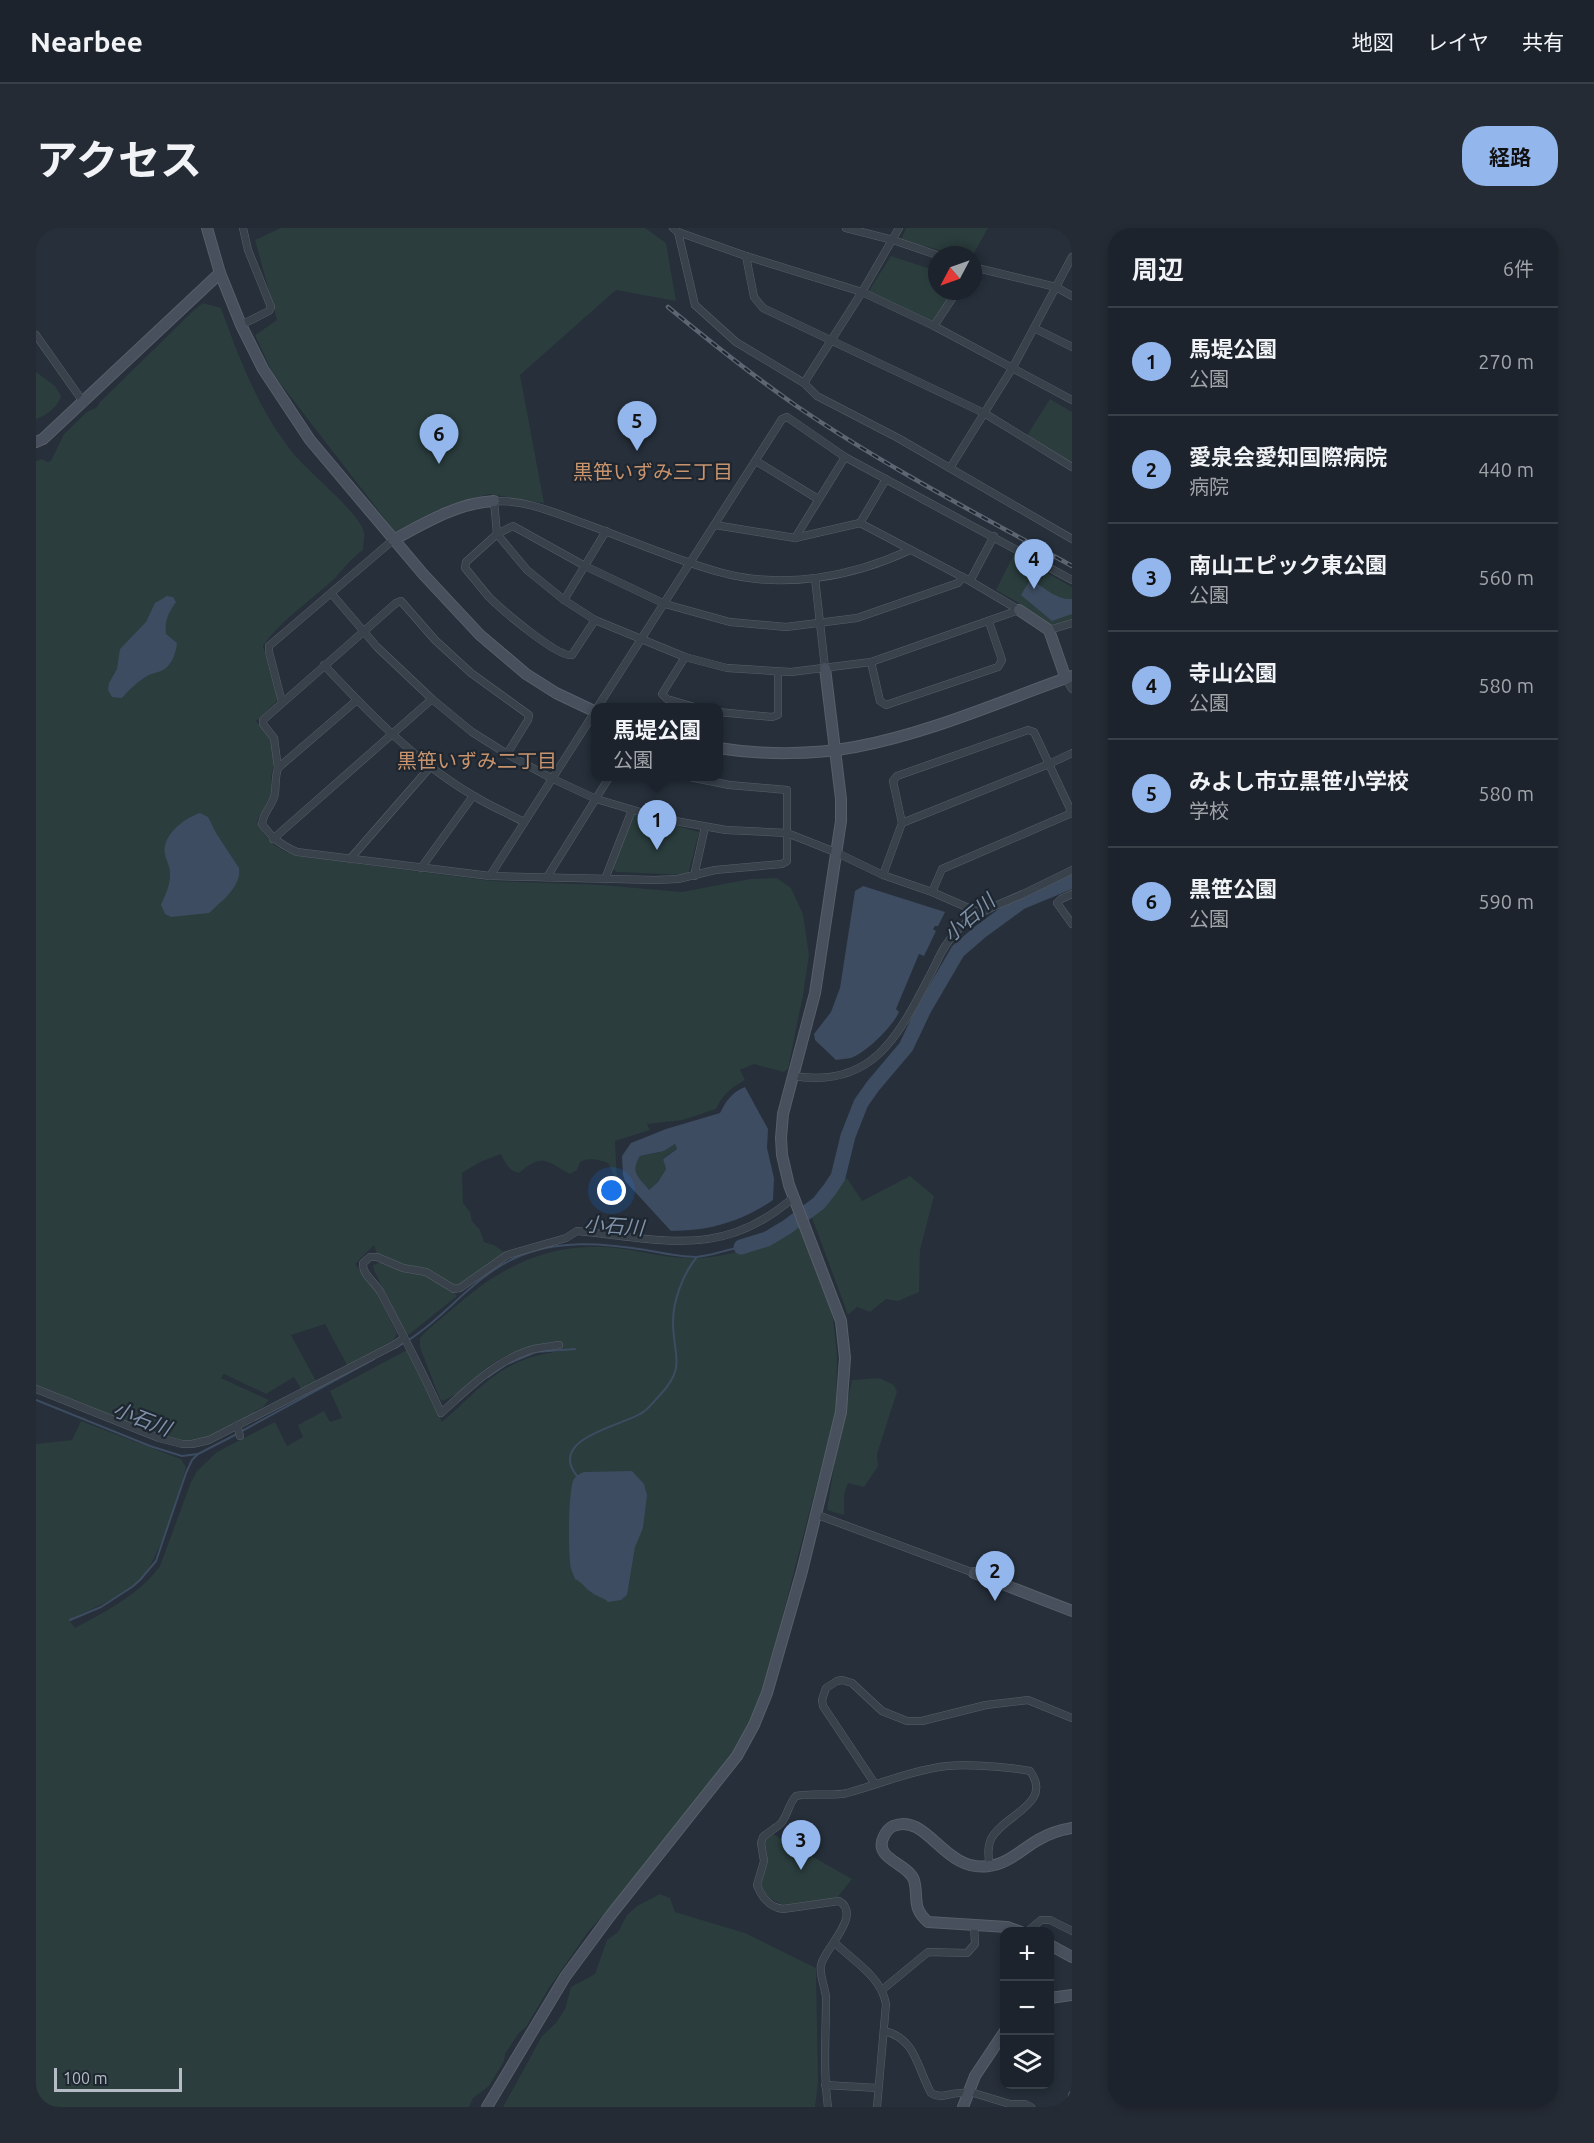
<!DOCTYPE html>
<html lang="ja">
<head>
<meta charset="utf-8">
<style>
	body { margin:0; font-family:Ubuntu,"Noto Sans JP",sans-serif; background:#252b34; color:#f1f3f6 }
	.controls { position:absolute; right:18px; bottom:18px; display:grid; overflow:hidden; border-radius:12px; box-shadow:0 3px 9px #0003 }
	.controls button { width:54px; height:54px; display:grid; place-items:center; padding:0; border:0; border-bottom:2px solid #3a4048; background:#1c232c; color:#f1f3f6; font:30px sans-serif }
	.compass { position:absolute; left:892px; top:18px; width:54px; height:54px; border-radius:50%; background:#1c232c; box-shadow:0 3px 9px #0003; rotate:229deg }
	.scale { position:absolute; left:18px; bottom:15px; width:128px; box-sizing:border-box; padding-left:6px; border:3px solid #b5bcc6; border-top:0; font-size:16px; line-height:21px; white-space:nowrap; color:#b5bcc6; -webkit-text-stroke:4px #1e2630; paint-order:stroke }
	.you { position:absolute; left:576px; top:963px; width:21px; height:21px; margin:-15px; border:4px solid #fff; border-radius:50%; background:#1a73e8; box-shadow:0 0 0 9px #1a73e833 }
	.badge { display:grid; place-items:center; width:39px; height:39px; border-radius:50%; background:#93b6ed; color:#111; font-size:20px; font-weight:700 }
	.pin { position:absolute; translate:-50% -50px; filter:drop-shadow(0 2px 3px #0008) }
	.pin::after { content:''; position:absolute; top:32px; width:21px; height:18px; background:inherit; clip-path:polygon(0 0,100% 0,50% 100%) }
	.popup { position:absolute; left:555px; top:475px; width:132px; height:78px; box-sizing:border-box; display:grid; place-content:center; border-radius:12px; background:#1c232c; filter:drop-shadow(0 2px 4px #0005); font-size:20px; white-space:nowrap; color:#a0a4a9 }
	.popup b { font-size:22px; color:#f1f3f6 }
	.popup::after { content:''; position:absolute; left:50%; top:100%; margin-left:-12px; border:12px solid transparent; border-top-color:#1c232c }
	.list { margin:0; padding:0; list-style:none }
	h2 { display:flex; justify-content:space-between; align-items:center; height:78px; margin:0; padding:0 24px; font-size:26px }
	h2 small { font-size:20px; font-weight:400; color:#a0a4a9 }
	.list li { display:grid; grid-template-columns:39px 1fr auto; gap:18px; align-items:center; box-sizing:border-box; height:108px; padding:0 24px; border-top:2px solid #3a4048 }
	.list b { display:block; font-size:22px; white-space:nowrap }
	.list p { margin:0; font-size:20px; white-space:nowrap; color:#a0a4a9 }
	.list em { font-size:20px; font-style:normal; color:#a0a4a9 }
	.icon { flex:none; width:33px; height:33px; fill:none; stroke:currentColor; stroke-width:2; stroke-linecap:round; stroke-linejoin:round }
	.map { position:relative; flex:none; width:1036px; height:1879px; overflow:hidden; border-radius:24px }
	header { display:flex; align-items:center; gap:36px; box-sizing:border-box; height:84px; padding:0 30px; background:#1c232c; border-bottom:2px solid #3a4048 }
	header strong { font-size:28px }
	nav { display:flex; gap:33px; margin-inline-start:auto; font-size:21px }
	.intro { display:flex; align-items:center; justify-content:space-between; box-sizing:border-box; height:144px; padding:0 36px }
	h1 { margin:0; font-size:42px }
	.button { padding:15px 27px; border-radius:24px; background:#93b6ed; color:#111; font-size:21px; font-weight:700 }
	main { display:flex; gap:36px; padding:0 36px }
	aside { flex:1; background:#1c232c; border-radius:24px; box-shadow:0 3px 9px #0003 }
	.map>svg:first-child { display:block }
</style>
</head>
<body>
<header>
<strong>Nearbee</strong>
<nav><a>地図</a><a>レイヤ</a><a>共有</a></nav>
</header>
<div class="intro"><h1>アクセス</h1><a class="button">経路</a></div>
<main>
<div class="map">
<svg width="1036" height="1879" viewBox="0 0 1036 1879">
	<rect width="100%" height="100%" fill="#262f3a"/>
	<!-- green -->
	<g fill="#2b3d3d">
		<path d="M245 0H609L630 15 640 73 580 62 484 147 508 275 453 266 409 278 359 304 237 146 219 107 241 92 219 12Z"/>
		<path d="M870 0H952L937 27H922L865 12Z"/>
		<path d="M855 28 901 43V63H917L898 98 829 69Z"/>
		<path d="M167 75 185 80C203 130 223 183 257 225 271 243 323 284 328 304 329 310 327 316 327 322 315 330 307 342 297 352 273 374 245 392 227 418L241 470 240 474 220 493 235 512 238 535 235 549 236 565 221 593C230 613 240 621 261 628L456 653 566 657 646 664 714 651 741 650 755 660 767 686 773 727 767 767 752 841 748 844 718 836 704 842 709 852C695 860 687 866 680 881L647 892 611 896 614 902 579 913 581 953 572 935C562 932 554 929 544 934L541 942 534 946C511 934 507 924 483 945 473 943 469 935 465 926L444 934 426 945 427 975 434 984 436 993 444 1002 448 1014 458 1017 471 1026 442 1043 425 1057 418 1059 341 1027 338 1017 319 1036 338 1059 361 1106 357 1113 311 1137 289 1096 255 1107 280 1153 265 1161 258 1149 230 1166 188 1146 185 1150 233 1172 227 1179 165 1212 141 1213 0 1159V233L6 231 11 234 15 233 28 206 52 183 60 180 64 174 158 82Z"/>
		<path d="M0 144 19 158 25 168C22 179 10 188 0 191Z"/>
		<path d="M1014 171 1036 184V238L990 209Z"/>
		<path d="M978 326 1036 359V391L1014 398 981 374 960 362Z"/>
		<path d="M597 586 663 604 652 647 580 644 577 640Z"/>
		<path d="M639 916 641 921 627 930 630 941 622 954 613 962C602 948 594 946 604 928L628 923Z"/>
		<path d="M874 948 898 968 884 1022 883 1064 862 1073 850 1071 834 1084 821 1079 812 1087 775 987 800 959 811 950 826 973Z"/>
		<path d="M762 996 796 1081 801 1126 800 1181 726 1468 702 1521 586 1666 552 1704 513 1760 490 1799 482 1806 469 1826 468 1833 453 1858 437 1870 433 1879H0V1216L36 1212 45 1193 145 1231 150 1239C143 1266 122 1336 102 1354 82 1370 56 1381 33 1392L39 1400C70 1383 103 1367 124 1338L155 1254 161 1243 181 1224 239 1194 251 1218 267 1209 262 1197 288 1183 294 1194 306 1190 294 1163 371 1122 377 1130 406 1194C449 1157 464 1131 525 1123L524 1113C491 1118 469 1124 443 1146 431 1156 422 1168 406 1173L403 1169 384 1119V1110C392 1100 404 1092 414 1083 460 1042 506 1016 570 1019 592 1020 615 1027 637 1029 682 1035 725 1019 762 996Z"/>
		<path d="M346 1034C372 1041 403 1047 421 1068L370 1109 338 1042 337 1037Z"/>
		<path d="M843 1150 858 1157 861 1164 841 1226 842 1238 828 1259 812 1255 808 1267V1287L791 1282 799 1232 816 1152Z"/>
		<path d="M737 1606 816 1651 801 1670 747 1677 731 1669 725 1657C729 1642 735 1629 728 1614L730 1609Z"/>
		<path d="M624 1666 634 1670 639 1684 709 1705 780 1740 782 1855 779 1879H467L506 1808 520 1795 529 1781 535 1759 559 1746 571 1712 582 1704 591 1687 601 1678Z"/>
	</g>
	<!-- water -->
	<g fill="#3d4c61" fill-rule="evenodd">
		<path d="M994 352C1008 358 1019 372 1036 371V386L1016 393 985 367Z"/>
		<path d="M131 368 137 369 140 374C133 384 128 393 130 406L141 415C140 426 135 439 125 443 120 445 116 445 111 448 101 454 94 461 86 470L76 469 72 462 73 455 81 441 84 421 110 394 119 375Z"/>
		<path d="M164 585 172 589 180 605 203 640C206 658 185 674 173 685L135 689 129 686 125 677C129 668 135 655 134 645 134 638 130 632 129 626 125 608 148 590 164 585Z"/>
		<path d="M827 658 909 684 902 698H899L897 701 900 703 888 728 883 726 860 781 863 784C856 799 831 824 815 830 810 831 805 831 800 832L779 812 778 806 795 784 804 760 819 663Z"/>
		<path d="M709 859 732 901 731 920 738 950 737 972C705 994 673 1003 635 1003L589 953 587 947 586 928 595 915 630 901 684 885C690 873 696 864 709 859ZM639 916 641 921 627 931 630 941 622 954 613 962C602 948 594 945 604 928L628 923Z"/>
		<path d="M596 1243 608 1256 611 1267 607 1300 599 1319 591 1367 585 1372 572 1374C567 1369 561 1369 555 1364 549 1360 546 1354 539 1351L535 1341C532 1326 532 1268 537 1253 539 1248 543 1246 548 1244Z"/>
	</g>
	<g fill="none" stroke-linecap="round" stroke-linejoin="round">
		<!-- stream -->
		<g stroke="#3d4c61" stroke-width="2">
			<path d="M359 1120C404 1097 433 1051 479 1030 521 1011 566 1015 610 1022 626 1025 643 1029 660 1029 674 1028 690 1022 705 1019"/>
			<path d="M452 1149 471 1136 500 1124 539 1121"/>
			<path d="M0 1172 114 1218 146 1228 162 1226 201 1206"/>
			<path d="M206 1203 338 1131"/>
			<path d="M541 1248C511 1211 584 1198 604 1186 612 1182 618 1173 624 1167 651 1138 637 1127 637 1094 637 1073 647 1046 660 1030"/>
			<path d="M34 1392 65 1379 96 1359 104 1352 120 1333 150 1245 156 1232 162 1226"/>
		</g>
		<!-- river -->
		<path stroke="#3d4c61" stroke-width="15" d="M705 1019 731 1011 751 999 783 975 794 961 802 949 812 908 825 875 837 858 870 819 888 781 922 723 944 704 985 674 1036 653"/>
		<defs>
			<g id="street">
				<path d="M637 0 642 4 710 28 826 64 898 98 1036 172"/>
				<path d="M810 0 857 12 901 27"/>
				<path d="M642 4 659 77 700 114 768 155 781 168 862 210 1036 311"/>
				<path d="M710 28 718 69 727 80 948 185 1036 239"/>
				<path d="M937 39 1020 59 1036 68"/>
				<path d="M205 97 233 83 235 79 212 22 207 0"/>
				<path d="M898 98 921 63"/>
				<path d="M998 100 1036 119"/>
				<path d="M0 107 48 175"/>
				<path d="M768 155 826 64 863 0"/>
				<path d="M720 233 782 271"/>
				<path d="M914 240 977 139 1036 29"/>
				<path d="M824 295 934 353 983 382"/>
				<path d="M679 297 759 310 824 295 850 251"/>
				<path d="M759 310 809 229"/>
				<path d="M874 322C816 349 747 362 683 344 639 332 594 312 550 296 519 285 492 272 458 273L461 306 491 342 528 372 559 392 649 429 691 440 755 444 835 434 983 382"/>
				<path d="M779 350 789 440"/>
				<path d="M934 353 958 308"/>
				<path d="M295 365 341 419 396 471 436 504 471 526 515 550 560 571 628 591 690 602 751 605 799 624 847 647 896 664 944 685"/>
				<path d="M528 372 570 303"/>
				<path d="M559 392 536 427C522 430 465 381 453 369 444 359 437 349 429 340L430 334 461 306 477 298 549 338 629 376 694 394 750 399 821 390 922 355 927 349"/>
				<path d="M1013 402 1036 395"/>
				<path d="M649 429 626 466 631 471 662 480"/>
				<path d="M835 434 844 473 850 477 962 439 966 432 953 394"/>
				<path d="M288 437C333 485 381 535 438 568 454 578 471 585 488 594"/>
				<path d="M1030 451 1036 461"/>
				<path d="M321 472 242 540C239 549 240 556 239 565 238 576 227 584 226 596 236 610 245 617 261 624L454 648 619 652 642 651 679 642 746 636 751 633V562L693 557 649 548"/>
				<path d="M246 474 233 424V418L357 312"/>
				<path d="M561 480 746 191 751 189 809 229 1036 352"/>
				<path d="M682 484 736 489 742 487V444"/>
				<path d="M242 540 238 510 227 496V492L360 375 365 373 399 412 435 445 493 487 492 492 471 526"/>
				<path d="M866 595 1013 536 1036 525"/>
				<path d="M237 611 396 471"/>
				<path d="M314 631 395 538"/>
				<path d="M385 640 437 568"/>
				<path d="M847 647 866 595 857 553 861 548 992 502 998 504 1036 585"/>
				<path d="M454 648 560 482"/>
				<path d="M658 648 669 599"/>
				<path d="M511 649 574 548"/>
				<path d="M569 651 596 582"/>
				<path d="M896 664 906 641 1036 585"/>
				<path d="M1036 666 1025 671 1021 675 1036 696"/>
				<path d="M757 848C837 861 863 807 894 747 902 732 908 716 920 704 938 684 963 677 987 666 1003 658 1020 650 1036 642"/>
				<path d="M523 1117C513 1119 501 1119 491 1123 457 1135 432 1161 405 1185 387 1144 366 1105 345 1065 340 1055 326 1047 327 1035L334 1029H341L367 1040 390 1044 418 1061 424 1060 471 1027 530 1010 541 1003C627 1011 686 1032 758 969"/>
				<path d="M0 1161 123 1210 146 1216H156L173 1212 358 1117 368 1110"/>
				<path d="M201 1197 204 1208"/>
				<path d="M779 1286 938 1345"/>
				<path d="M839 1556 787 1478 786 1472 790 1460 801 1453 806 1452 816 1455 846 1483 871 1493H886L950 1477 992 1472 1036 1490"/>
				<path d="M991 1704 1005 1692H1014L1036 1703"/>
				<path d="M798 1714C817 1733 845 1748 850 1776L841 1879"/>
				<path d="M846 1762 892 1724 931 1725 939 1716 938 1697"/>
				<path d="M848 1803C880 1810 881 1840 895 1865 907 1873 918 1861 931 1866"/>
				<path d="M789 1857 842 1860"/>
				<path d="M931 1863 974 1876H989L995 1879"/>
				<path d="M792 1879C787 1842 790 1806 790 1769 789 1759 783 1746 785 1737 788 1721 827 1687 803 1673L747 1681C733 1679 726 1670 721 1657L728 1633 725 1615 727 1609C733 1603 741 1600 746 1594 752 1586 753 1575 760 1568 777 1564 794 1569 811 1565 844 1556 877 1542 911 1538 931 1536 975 1539 994 1543 1018 1576 967 1587 955 1611 951 1620 952 1629 954 1638"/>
				<path d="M1034 1879 1036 1867"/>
			</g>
			<g id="secondary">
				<path d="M171 0 184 45 205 97 227 141 274 212 387 346 444 407 490 446 520 465 560 484"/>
				<path d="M0 214 7 211 184 45"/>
				<path d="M357 312C389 295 421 275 458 273"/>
				<path d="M983 382 1013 402 1030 451"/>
				<path d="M682 520C725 527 777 527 819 519 894 505 965 473 1036 448"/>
				<path d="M938 1345 1036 1383"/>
				<path d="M985 1704 971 1699 892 1694C875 1679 883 1670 878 1652 872 1635 836 1631 848 1608 850 1604 853 1600 857 1598 892 1584 907 1645 953 1638 972 1636 986 1621 1002 1612 1012 1606 1024 1602 1036 1600"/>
				<path d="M1014 1717 1036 1729"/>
				<path d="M1014 1770 1036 1767"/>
				<path d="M451 1879 529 1749 574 1688 701 1528 718 1497 731 1465 766 1343 805 1184 809 1130 805 1093 753 957 746 927 745 910 747 886 779 765 805 593V571L789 440"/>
				<path d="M927 1879 939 1848 969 1803"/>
			</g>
		</defs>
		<!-- street casing -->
		<use href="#street" stroke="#575f69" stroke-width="8"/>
		<!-- secondary casing -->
		<use href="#secondary" stroke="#575f69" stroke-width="12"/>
		<!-- street -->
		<use href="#street" stroke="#39414b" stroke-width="7"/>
		<!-- secondary -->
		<use href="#secondary" stroke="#48505d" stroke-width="10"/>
		<defs>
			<path id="rail" d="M632 79C673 113 715 146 759 177 847 237 943 287 1036 338"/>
		</defs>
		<!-- rail casing -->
		<use href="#rail" stroke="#5c6571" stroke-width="4.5"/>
		<!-- rail -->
		<use href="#rail" stroke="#1e2630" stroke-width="2" stroke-dasharray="7" stroke-linecap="butt"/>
	</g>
	<g text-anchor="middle" stroke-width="4.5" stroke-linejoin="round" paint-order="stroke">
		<!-- neighbourhood labels -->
		<g font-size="20" fill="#c9946d" stroke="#1e2630">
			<text x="617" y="251">黒笹いずみ三丁目</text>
			<text x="441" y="540">黒笹いずみ二丁目</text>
		</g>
		<!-- water labels -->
		<g font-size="20" font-style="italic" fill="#8092aa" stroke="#1e2630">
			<text transform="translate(933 690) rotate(-41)" y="7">小石川</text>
			<text transform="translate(578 998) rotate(4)" y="7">小石川</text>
			<text transform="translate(106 1191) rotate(21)" y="7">小石川</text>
		</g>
	</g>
</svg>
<div class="controls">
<button>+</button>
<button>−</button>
<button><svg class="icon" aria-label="layers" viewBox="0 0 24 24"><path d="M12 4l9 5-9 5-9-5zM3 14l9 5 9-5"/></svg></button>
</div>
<svg class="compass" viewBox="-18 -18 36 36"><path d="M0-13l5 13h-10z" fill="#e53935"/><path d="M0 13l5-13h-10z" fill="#a0a4a9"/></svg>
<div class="scale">100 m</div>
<div class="you"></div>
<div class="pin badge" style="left:621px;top:622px">1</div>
<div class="popup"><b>馬堤公園</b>公園</div>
<div class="pin badge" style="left:959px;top:1373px">2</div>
<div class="pin badge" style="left:765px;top:1642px">3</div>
<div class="pin badge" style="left:998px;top:361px">4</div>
<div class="pin badge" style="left:601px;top:223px">5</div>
<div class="pin badge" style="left:403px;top:236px">6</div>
</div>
<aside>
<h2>周辺<small>6件</small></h2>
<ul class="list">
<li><span class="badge">1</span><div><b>馬堤公園</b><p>公園</p></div><em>270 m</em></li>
<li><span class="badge">2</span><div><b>愛泉会愛知国際病院</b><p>病院</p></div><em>440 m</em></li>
<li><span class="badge">3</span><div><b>南山エピック東公園</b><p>公園</p></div><em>560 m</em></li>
<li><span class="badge">4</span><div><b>寺山公園</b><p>公園</p></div><em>580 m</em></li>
<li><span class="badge">5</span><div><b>みよし市立黒笹小学校</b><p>学校</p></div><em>580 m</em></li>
<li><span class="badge">6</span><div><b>黒笹公園</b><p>公園</p></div><em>590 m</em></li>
</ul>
</aside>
</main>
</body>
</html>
